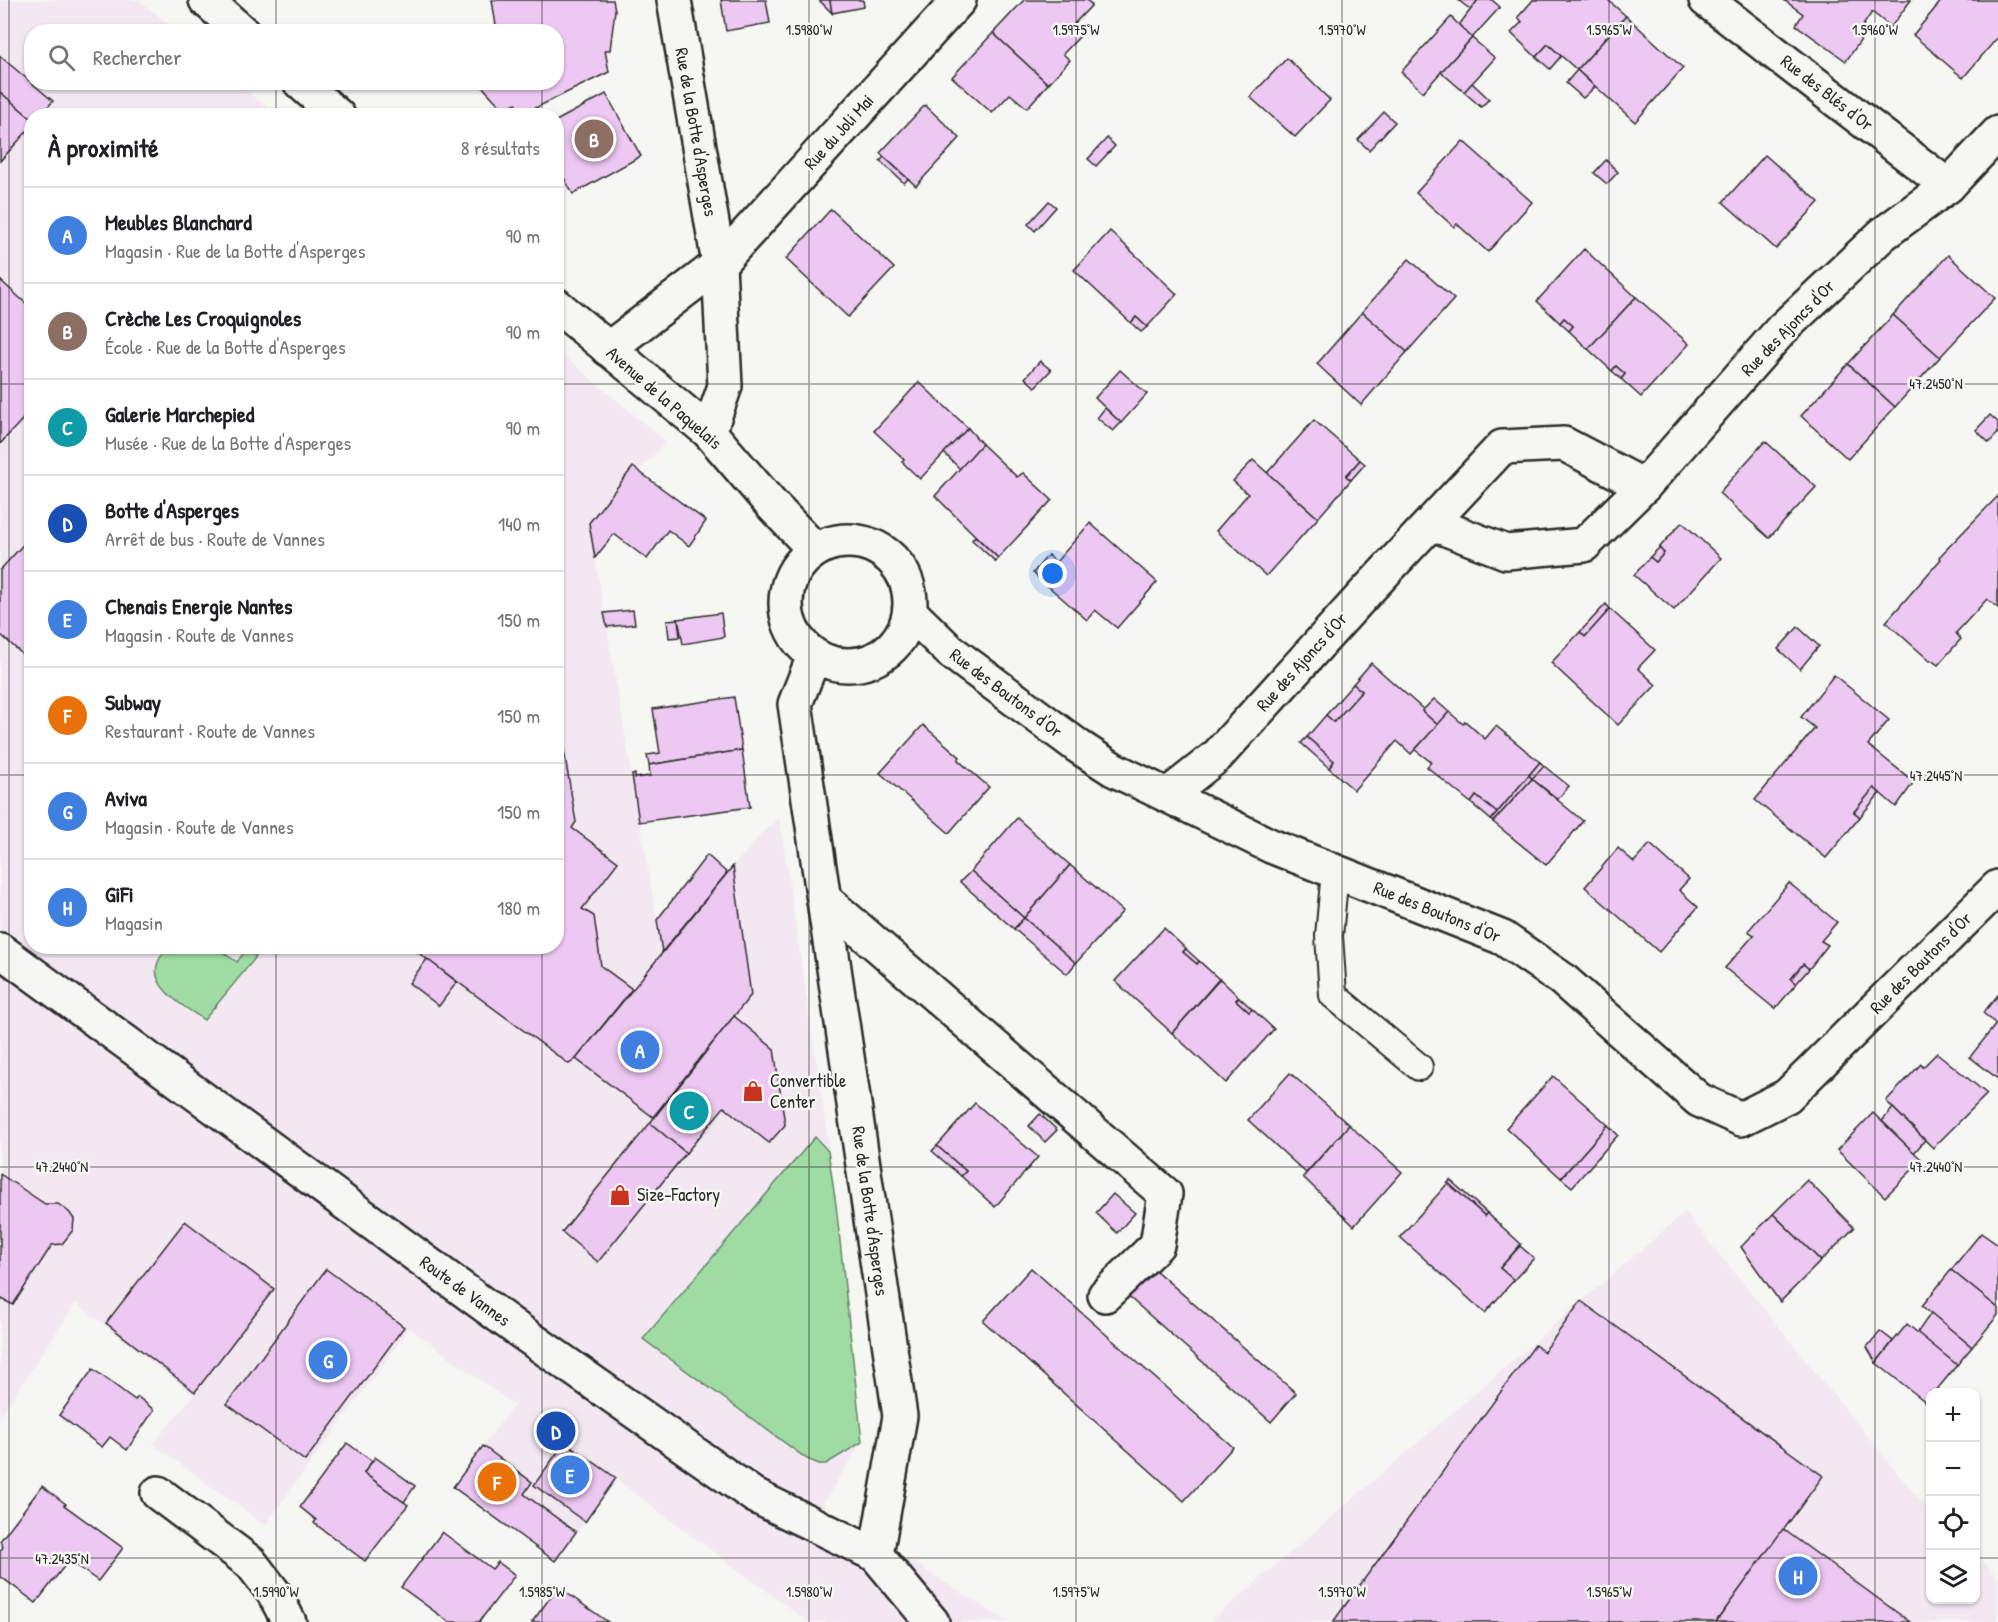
<!DOCTYPE html>
<html lang="fr">
<head>
<meta charset="utf-8">
<style>
	body { margin:0; font-family:"Patrick Hand",sans-serif; background:#f2f2f2; color:#202124 }
	.controls { position:absolute; right:18px; bottom:18px; display:grid; overflow:hidden; border-radius:12px; box-shadow:0 2px 4px #0004 }
	.controls button { width:54px; height:54px; display:grid; place-items:center; padding:0; border:0; border-bottom:2px solid #e0e0e0; background:#fff; color:#202124; font:30px sans-serif }
	.you { position:absolute; left:1053px; top:574px; width:21px; height:21px; margin:-15px; border:4px solid #fff; border-radius:50%; background:#1a73e8; box-shadow:0 0 0 9px #1a73e833 }
	.badge { display:grid; place-items:center; width:39px; height:39px; border-radius:50%; background:#c8321e; color:#fff; font-size:20px; font-weight:700 }
	.pin { position:absolute; translate:-50% -50%; border:3px solid #fff; box-shadow:0 2px 6px #0006 }
	.list { margin:0; padding:0; list-style:none }
	h2 { display:flex; justify-content:space-between; align-items:center; height:78px; margin:0; padding:0 24px; font-size:26px }
	h2 small { font-size:20px; font-weight:400; color:#757577 }
	.list li { display:grid; grid-template-columns:39px 1fr auto; gap:18px; align-items:center; box-sizing:border-box; height:96px; padding:0 24px; border-top:2px solid #e0e0e0 }
	.list b { display:block; font-size:22px; white-space:nowrap }
	.list p { margin:0; font-size:20px; white-space:nowrap; color:#757577 }
	.list em { font-size:20px; font-style:normal; color:#757577 }
	.icon { flex:none; width:33px; height:33px; fill:none; stroke:currentColor; stroke-width:2; stroke-linecap:round; stroke-linejoin:round }
	.map { position:relative; flex:none; width:1998px; height:1622px; overflow:hidden }
	.search { position:absolute; background:#fff; box-shadow:0 2px 4px #0004; left:24px; top:24px; width:540px; height:66px; display:flex; align-items:center; gap:15px; box-sizing:border-box; padding:0 21px; border-radius:24px; color:#757577; font-size:22px }
	.panel { position:absolute; background:#fff; box-shadow:0 2px 4px #0004; left:24px; top:108px; width:540px; height:846px; border-radius:24px }
	.map>svg:first-child { display:block }
</style>
</head>
<body>
<div class="map">
<svg width="1998" height="1622" viewBox="0 0 1998 1622">
	<rect width="100%" height="100%" fill="#f6f6f2"/>
	<filter id="ink" filterUnits="userSpaceOnUse"><feTurbulence type="fractalNoise" baseFrequency=".0167" numOctaves="2"/><feDisplacementMap in="SourceGraphic" scale="12" xChannelSelector="R" yChannelSelector="G"/><feConvolveMatrix kernelMatrix="1 2 1 2 8 2 1 2 1" color-interpolation-filters="sRGB"/></filter>
	<g filter="url(#ink)">
		<!-- built -->
		<g fill="#f3e8f2">
			<path d="M0 0H139L176 31 32 32V82L237 83 276 115 32 116V946H556L557 350 666 442 589 523 662 952 726 873 779 816 826 1126 862 1442 822 1505 1007 1622H808L617 1480 555 1561 452 1487 514 1405 410 1328 265 1525 153 1444 194 1395 76 1303 0 1417Z"/>
			<path d="M1685 1212 1930 1513V1600H1976V1556L1998 1577V1622H1210Z"/>
		</g>
		<!-- green -->
		<g fill="#9fdca4" stroke="#658468" stroke-width="1.5">
			<path d="M169 947H215L237 962 246 950 256 957 204 1020C180 1003 134 980 169 947Z"/>
			<path d="M815 1137 828 1151 836 1205 862 1442 826 1464H819L807 1459 643 1339Z"/>
		</g>
		<!-- building -->
		<g fill="#edc8f2" stroke="#2b2b2b" stroke-width="1.5">
			<path d="M492 0H613L615 10 610 50H605L609 72 521 115 516 103 503 109 478 82H556V32H497Z"/>
			<path d="M721 0H766L770 23 726 31Z"/>
			<path d="M819 0H830L832 13Z"/>
			<path d="M830 0H863L864 7 832 13Z"/>
			<path d="M1024 0H1087L1092 5 1070 28 1080 36 1063 54 1070 60 1048 84 993 33Z"/>
			<path d="M1458 0H1478L1471 10Z"/>
			<path d="M1478 0H1492L1500 7 1472 38 1459 25Z"/>
			<path d="M1533 0H1608L1626 16 1577 70 1548 44 1536 57 1511 33 1522 22 1518 17Z"/>
			<path d="M1784 0H1911L1891 27 1872 12 1856 36 1861 40 1846 61 1796 25 1803 14Z"/>
			<path d="M1942 0H1998V37L1963 78 1913 35Z"/>
			<path d="M1626 16 1683 68 1635 122 1577 70Z"/>
			<path d="M1451 17 1472 38 1423 92 1401 72Z"/>
			<path d="M993 33 1048 84 1027 108 1010 94 992 113 952 77Z"/>
			<path d="M1472 38 1495 58 1464 92 1441 72Z"/>
			<path d="M1548 44 1561 56 1550 69 1536 57Z"/>
			<path d="M0 56 53 101 40 116H32V119L0 92Z"/>
			<path d="M1287 58 1330 100 1295 137 1250 97Z"/>
			<path d="M1577 70 1595 87 1583 98 1566 83Z"/>
			<path d="M1472 83 1489 99 1481 107 1464 92Z"/>
			<path d="M0 92 32 119V126L0 161Z"/>
			<path d="M606 94 641 156 573 194 556 164V121Z"/>
			<path d="M925 105 960 138 916 186 880 153Z"/>
			<path d="M1384 112 1395 122 1369 150 1358 140Z"/>
			<path d="M1107 138 1115 146 1096 166 1088 159Z"/>
			<path d="M1463 141 1532 202 1488 252 1457 224 1454 227 1416 193Z"/>
			<path d="M1765 155 1819 202 1776 249 1723 202Z"/>
			<path d="M884 157 908 179 904 183 880 161Z"/>
			<path d="M1606 160 1618 172 1607 184 1594 173Z"/>
			<path d="M1049 201 1056 207 1035 231 1028 224Z"/>
			<path d="M831 209 894 268 848 317 786 259Z"/>
			<path d="M1110 231 1177 294 1147 327 1136 317 1131 323 1074 270Z"/>
			<path d="M1584 249 1636 297 1588 349 1569 331 1573 326 1564 318 1560 323 1537 301Z"/>
			<path d="M1948 255 1995 298 1940 357 1893 315Z"/>
			<path d="M1409 259 1454 299 1407 352 1362 312Z"/>
			<path d="M0 280 32 309V409L0 444Z"/>
			<path d="M1636 297 1689 344 1641 397 1621 379 1625 374 1616 366 1612 371 1588 349Z"/>
			<path d="M1362 312 1407 352 1361 405 1317 364Z"/>
			<path d="M1893 315 1940 357 1895 407 1848 364Z"/>
			<path d="M1136 317 1147 327 1141 332 1131 323Z"/>
			<path d="M1564 318 1573 326 1569 331 1560 323Z"/>
			<path d="M1040 361 1051 370 1035 387 1025 378Z"/>
			<path d="M1848 364 1895 407 1848 459 1801 416Z"/>
			<path d="M1616 366 1625 374 1621 379 1612 371Z"/>
			<path d="M1120 370 1147 394 1121 423 1095 398Z"/>
			<path d="M919 382 968 428 920 479 902 462 904 459 874 431Z"/>
			<path d="M1105 408 1121 423 1113 431 1097 418Z"/>
			<path d="M1990 415 1998 422V433L1989 443 1976 430Z"/>
			<path d="M1314 420 1360 460 1346 476 1351 480 1318 518 1267 473Z"/>
			<path d="M968 428 982 444 960 469 944 453Z"/>
			<path d="M1765 441 1816 487 1769 538 1719 493Z"/>
			<path d="M982 444 1017 477 1023 473 1052 500 998 558 935 496Z"/>
			<path d="M1253 460 1318 518 1266 576 1216 531 1248 494 1233 481Z"/>
			<path d="M1360 460 1365 464 1351 480 1346 476Z"/>
			<path d="M633 467 706 521 689 546 668 530 647 559 614 534 595 558 589 523Z"/>
			<path d="M1998 496V608L1987 599 1956 633 1961 639 1938 665 1931 660 1930 661 1886 622 1941 559 1939 557Z"/>
			<path d="M1682 522 1721 558 1674 610 1634 575 1650 557 1656 562 1664 553 1659 548Z"/>
			<path d="M1090 523 1157 582 1117 628 1095 610 1087 620 1033 573 1048 555 1056 562Z"/>
			<path d="M32 535V663L0 634V570Z"/>
			<path d="M975 536 998 558 996 562 972 540Z"/>
			<path d="M1659 548 1664 553 1656 562 1650 557Z"/>
			<path d="M1606 604 1610 609 1585 637 1580 632Z"/>
			<path d="M1610 609 1655 650 1638 668 1656 685 1618 725 1551 663 1580 632 1585 637Z"/>
			<path d="M633 610 635 624 607 627 604 613Z"/>
			<path d="M721 613 724 637 683 644 678 619Z"/>
			<path d="M678 619 680 637 669 638 667 620Z"/>
			<path d="M1798 627 1819 646 1800 669 1778 649Z"/>
			<path d="M1371 663 1424 710 1422 711 1438 725 1411 754 1397 741 1354 790 1329 768 1334 761 1307 737 1326 715 1334 722 1357 696 1362 691 1353 684Z"/>
			<path d="M1834 675 1889 720 1868 745 1914 782 1896 807 1874 788 1854 812 1860 817 1826 858 1755 800 1815 728 1801 717Z"/>
			<path d="M1353 684 1362 691 1334 722 1326 715Z"/>
			<path d="M734 697 742 750 649 765 647 755 660 753 653 709Z"/>
			<path d="M1434 699 1449 712 1438 725 1422 711Z"/>
			<path d="M556 703 576 822 572 828 618 862 582 909 594 916 601 966 632 989 576 1059 569 1064 409 946H556Z"/>
			<path d="M1449 712 1463 724 1465 721 1485 739 1496 726 1540 762 1497 813 1476 796 1471 803 1427 767 1431 762 1415 750Z"/>
			<path d="M923 725 960 757 958 760 989 787 949 833 880 773Z"/>
			<path d="M1307 737 1334 761 1329 768 1301 743Z"/>
			<path d="M742 750 750 807 639 822 632 775 635 774V778L650 776 649 765Z"/>
			<path d="M1540 762 1544 766 1532 779 1529 775Z"/>
			<path d="M1544 766 1569 786 1558 799 1532 779Z"/>
			<path d="M1529 775 1532 779 1493 822 1491 820Z"/>
			<path d="M1532 779 1583 821 1546 865 1493 822Z"/>
			<path d="M1874 788 1880 793 1860 817 1854 812Z"/>
			<path d="M1476 796 1497 813 1491 820 1471 803Z"/>
			<path d="M1017 818 1070 865 1024 918 971 871Z"/>
			<path d="M1650 844 1689 879 1679 890 1698 907 1659 952 1585 887 1618 848 1634 862Z"/>
			<path d="M707 855 727 873 662 952 657 920Z"/>
			<path d="M1070 865 1123 911 1076 963 1024 918Z"/>
			<path d="M733 866 751 995 653 1117 576 1059Z"/>
			<path d="M971 871 1024 918 1014 929 960 882Z"/>
			<path d="M1789 883 1837 922 1821 941 1828 945 1809 969 1803 964 1791 979 1796 984 1775 1009 1725 968 1754 935 1748 931Z"/>
			<path d="M1024 918 1076 963 1067 974 1014 929Z"/>
			<path d="M1164 928 1186 949 1183 952 1197 964 1199 961 1219 979 1172 1033 1115 981Z"/>
			<path d="M1186 949 1199 961 1197 964 1183 952Z"/>
			<path d="M427 959 457 982 439 1006 409 983Z"/>
			<path d="M1803 964 1809 969 1796 984 1791 979Z"/>
			<path d="M1220 979 1239 997 1236 1000 1249 1012 1252 1009 1274 1029 1226 1083 1172 1033Z"/>
			<path d="M1998 995V1079L1970 1057 1996 1024 1983 1013Z"/>
			<path d="M1239 997 1252 1009 1249 1012 1236 1000Z"/>
			<path d="M734 1016 774 1049 785 1125 769 1143 724 1107 686 1153 650 1123Z"/>
			<path d="M1937 1053 1987 1094 1933 1148 1886 1101 1921 1064 1923 1067Z"/>
			<path d="M1290 1073 1349 1125 1306 1173 1248 1120Z"/>
			<path d="M1553 1076 1608 1125 1561 1178 1506 1128Z"/>
			<path d="M975 1103 1038 1157 995 1207 961 1176 966 1171 937 1146Z"/>
			<path d="M1893 1108 1925 1140 1914 1153 1882 1121Z"/>
			<path d="M1873 1113 1922 1160 1885 1197 1837 1150Z"/>
			<path d="M1040 1114 1057 1130 1045 1142 1029 1126Z"/>
			<path d="M650 1123 686 1153 598 1262 562 1232Z"/>
			<path d="M1349 1125 1402 1172 1354 1226 1303 1177Z"/>
			<path d="M1608 1125 1618 1135 1572 1187 1561 1178Z"/>
			<path d="M937 1146 966 1171 961 1176 932 1151Z"/>
			<path d="M0 1174 45 1204H58L69 1212 74 1219 73 1230 62 1244 52 1245 13 1305 2 1299 0 1303Z"/>
			<path d="M1450 1180 1487 1213 1485 1216 1448 1183Z"/>
			<path d="M1807 1180 1854 1228 1821 1261 1773 1214Z"/>
			<path d="M1448 1183 1485 1216 1487 1213 1521 1244 1500 1268 1514 1280 1485 1313 1400 1237Z"/>
			<path d="M1113 1194 1135 1213 1117 1233 1096 1213Z"/>
			<path d="M1773 1214 1821 1261 1780 1302 1741 1247Z"/>
			<path d="M185 1221 274 1289 195 1392 106 1323Z"/>
			<path d="M1981 1233 1998 1245V1308L1951 1270Z"/>
			<path d="M1520 1246 1534 1258 1514 1280 1500 1268Z"/>
			<path d="M1147 1263 1296 1393 1271 1422 1122 1291Z"/>
			<path d="M1031 1268 1233 1447 1184 1501 983 1321Z"/>
			<path d="M326 1269 404 1327 305 1461 227 1404Z"/>
			<path d="M1951 1270 1998 1308V1315L1972 1347 1922 1306Z"/>
			<path d="M1581 1301 1823 1476 1716 1622H1333L1535 1345 1544 1352Z"/>
			<path d="M1931 1313 1972 1347 1957 1365 1917 1333Z"/>
			<path d="M1907 1324 1957 1365 1935 1392H1930V1398L1927 1403 1876 1363Z"/>
			<path d="M1880 1331 1893 1341 1876 1363 1867 1347Z"/>
			<path d="M93 1369 135 1400 138 1397 154 1410 127 1450 110 1437 102 1447 59 1415Z"/>
			<path d="M565 1442 616 1478 585 1522 534 1485Z"/>
			<path d="M347 1443 372 1461 364 1473 408 1505 365 1561 314 1523 316 1520 300 1507Z"/>
			<path d="M483 1446 532 1482 524 1494 576 1532 555 1561 453 1487Z"/>
			<path d="M375 1457 415 1486 404 1502 364 1473Z"/>
			<path d="M42 1486 66 1504 64 1505 123 1548 98 1581 69 1560 36 1603 0 1576V1551L3 1547 0 1541Z"/>
			<path d="M1783 1529 1910 1622H1716Z"/>
			<path d="M442 1532 492 1569 498 1562 515 1575 479 1622H449L401 1587Z"/>
			<path d="M558 1587 608 1622H532Z"/>
		</g>
		<g fill="none" stroke-linecap="round" stroke-linejoin="round">
			<defs>
				<path id="lane" d="M1335 871 1329 936 1333 995 1419 1067"/>
				<g id="street">
					<path d="M206 0 242 32"/>
					<path d="M674 0 719 264 725 386 709 432"/>
					<path d="M1706 0 1948 186"/>
					<path d="M300 82 338 116"/>
					<path d="M556 305 709 432 771 504 815 550"/>
					<path d="M608 349 719 264 959 0"/>
					<path d="M1644 486 1782 329 1883 234 1948 186 1998 133"/>
					<circle cx="848" cy="603" r="62"/>
					<path d="M910 612 950 651 1079 747 1113 769 1271 846 1503 938 1562 979 1699 1100 1741 1119 1787 1096 1998 887"/>
					<path d="M814 656 795 704 900 1416 876 1555"/>
					<path d="M1168 795 1217 756 1367 591 1502 447 1564 444 1644 486 1584 545 1506 552 1431 523"/>
					<path d="M824 899 1165 1194 1157 1245 1105 1295"/>
					<path d="M158 1493 251 1563 274 1593 289 1622"/>
				</g>
				<path id="secondary" d="M0 950 517 1329 755 1496 876 1555 932 1622"/>
			</defs>
			<!-- lane casing -->
			<use href="#lane" stroke="#2b2b2b" stroke-width="30"/>
			<!-- street casing -->
			<use href="#street" stroke="#2b2b2b" stroke-width="38"/>
			<!-- secondary casing -->
			<use href="#secondary" stroke="#2b2b2b" stroke-width="38"/>
			<!-- lane -->
			<use href="#lane" stroke="#f6f6f2" stroke-width="26"/>
			<!-- street -->
			<use href="#street" stroke="#f6f6f2" stroke-width="33"/>
			<!-- secondary -->
			<use href="#secondary" stroke="#f6f6f2" stroke-width="33"/>
		</g>
	</g>
	<!-- ticks -->
	<path fill="none" stroke="#2b2b2b" stroke-width="1.5" stroke-opacity="0.45" d="M9 0V1622M276 0V32M542 0V32M809 0V1622M1076 0V1622M1342 0V1622M1609 0V1622M1875 0V1622M276 82V116M542 82V116M0 384H32M556 384H1998M0 775H32M556 775H1998M276 946V1622M542 946V1622M0 1167H1998M0 1558H1930M1976 1558H1998"/>
	<!-- icons -->
	<defs>
		<symbol id="shop-bare" viewBox="-9 -9 18 18"><path d="M-5-2.5h2.3a2.7 3.5 0 0 1 5.4 0H5L5.5 6h-11ZM-1.5-2.5h3a1.5 2.3 0 0 0-3 0Z" fill="#c8321e" stroke="#f6f6f2" stroke-width="2.5" paint-order="stroke"/></symbol>
	</defs>
	<g fill-rule="evenodd">
		<use href="#shop-bare" x="738" y="1076" width="30" height="30"/>
		<use href="#shop-bare" x="605" y="1180" width="30" height="30"/>
	</g>
	<g text-anchor="middle" stroke-width="5" stroke-linejoin="round" paint-order="stroke">
		<!-- street labels -->
		<g font-size="18" fill="#2b2b2b" stroke="#f6f6f2">
			<text transform="translate(1827 93) rotate(38)" y="6">Rue des Blés d'Or</text>
			<text transform="translate(696 132) rotate(80)" y="6">Rue de la Botte d'Asperges</text>
			<text transform="translate(839 132) rotate(-48)" y="6">Rue du Joli Mai</text>
			<text transform="translate(1788 328) rotate(-46)" y="6">Rue des Ajoncs d'Or</text>
			<text transform="translate(664 398) rotate(41)" y="6">Avenue de la Paquelais</text>
			<text transform="translate(1302 662) rotate(-48)" y="6">Rue des Ajoncs d'Or</text>
			<text transform="translate(1006 693) rotate(37)" y="6">Rue des Boutons d'Or</text>
			<text transform="translate(1437 912) rotate(22)" y="6">Rue des Boutons d'Or</text>
			<text transform="translate(1921 963) rotate(-45)" y="6">Rue des Boutons d'Or</text>
			<text transform="translate(870 1211) rotate(82)" y="6">Rue de la Botte d'Asperges</text>
			<text transform="translate(465 1291) rotate(36)" y="6">Route de Vannes</text>
		</g>
		<!-- poi labels -->
		<g font-size="18" fill="#2b2b2b" stroke="#f6f6f2" text-anchor="start">
			<text x="770" y="1087">Convertible<tspan x="770" dy="21">Center</tspan></text>
			<text x="637" y="1201">Size-Factory</text>
		</g>
	</g>
	<g font-size="15" text-anchor="middle" fill="#2b2b2b" stroke="#f6f6f2" stroke-width="5" stroke-linejoin="round" paint-order="stroke">
		<text x="809" y="35">1.5980°W</text>
		<text x="1076" y="35">1.5975°W</text>
		<text x="1342" y="35">1.5970°W</text>
		<text x="1609" y="35">1.5965°W</text>
		<text x="1875" y="35">1.5960°W</text>
		<text x="1936" y="389">47.2450°N</text>
		<text x="1936" y="781">47.2445°N</text>
		<text x="62" y="1172">47.2440°N</text>
		<text x="1936" y="1172">47.2440°N</text>
		<text x="62" y="1564">47.2435°N</text>
		<text x="276" y="1597">1.5990°W</text>
		<text x="542" y="1597">1.5985°W</text>
		<text x="809" y="1597">1.5980°W</text>
		<text x="1076" y="1597">1.5975°W</text>
		<text x="1342" y="1597">1.5970°W</text>
		<text x="1609" y="1597">1.5965°W</text>
	</g>
</svg>
<div class="controls">
<button>+</button>
<button>−</button>
<button><svg class="icon" aria-label="locate" viewBox="0 0 24 24"><circle cx="12" cy="12" r="6"/><path d="M12 2v4M12 18v4M2 12h4M18 12h4"/></svg></button>
<button><svg class="icon" aria-label="layers" viewBox="0 0 24 24"><path d="M12 4l9 5-9 5-9-5zM3 14l9 5 9-5"/></svg></button>
</div>
<div class="you"></div>
<div class="pin badge" style="left:640px;top:1050px;background:#3f7fe0">A</div>
<div class="pin badge" style="left:594px;top:139px;background:#8d6e63">B</div>
<div class="pin badge" style="left:689px;top:1111px;background:#0f9aa8">C</div>
<div class="pin badge" style="left:556px;top:1431px;background:#1a4fb4">D</div>
<div class="pin badge" style="left:570px;top:1475px;background:#3f7fe0">E</div>
<div class="pin badge" style="left:497px;top:1482px;background:#e8710a">F</div>
<div class="pin badge" style="left:328px;top:1360px;background:#3f7fe0">G</div>
<div class="pin badge" style="left:1798px;top:1576px;background:#3f7fe0">H</div>
<div class="search"><svg class="icon" aria-label="search" viewBox="0 0 24 24"><circle cx="10" cy="10" r="6"/><path d="M15 15l6 6"/></svg>Rechercher</div>
<section class="panel">
<h2>À proximité<small>8 résultats</small></h2>
<ul class="list">
<li><span class="badge" style="background:#3f7fe0">A</span><div><b>Meubles Blanchard</b><p>Magasin · Rue de la Botte d'Asperges</p></div><em>90 m</em></li>
<li><span class="badge" style="background:#8d6e63">B</span><div><b>Crèche Les Croquignoles</b><p>École · Rue de la Botte d'Asperges</p></div><em>90 m</em></li>
<li><span class="badge" style="background:#0f9aa8">C</span><div><b>Galerie Marchepied</b><p>Musée · Rue de la Botte d'Asperges</p></div><em>90 m</em></li>
<li><span class="badge" style="background:#1a4fb4">D</span><div><b>Botte d'Asperges</b><p>Arrêt de bus · Route de Vannes</p></div><em>140 m</em></li>
<li><span class="badge" style="background:#3f7fe0">E</span><div><b>Chenais Energie Nantes</b><p>Magasin · Route de Vannes</p></div><em>150 m</em></li>
<li><span class="badge" style="background:#e8710a">F</span><div><b>Subway</b><p>Restaurant · Route de Vannes</p></div><em>150 m</em></li>
<li><span class="badge" style="background:#3f7fe0">G</span><div><b>Aviva</b><p>Magasin · Route de Vannes</p></div><em>150 m</em></li>
<li><span class="badge" style="background:#3f7fe0">H</span><div><b>GiFi</b><p>Magasin</p></div><em>180 m</em></li>
</ul>
</section>
</div>
</body>
</html>
